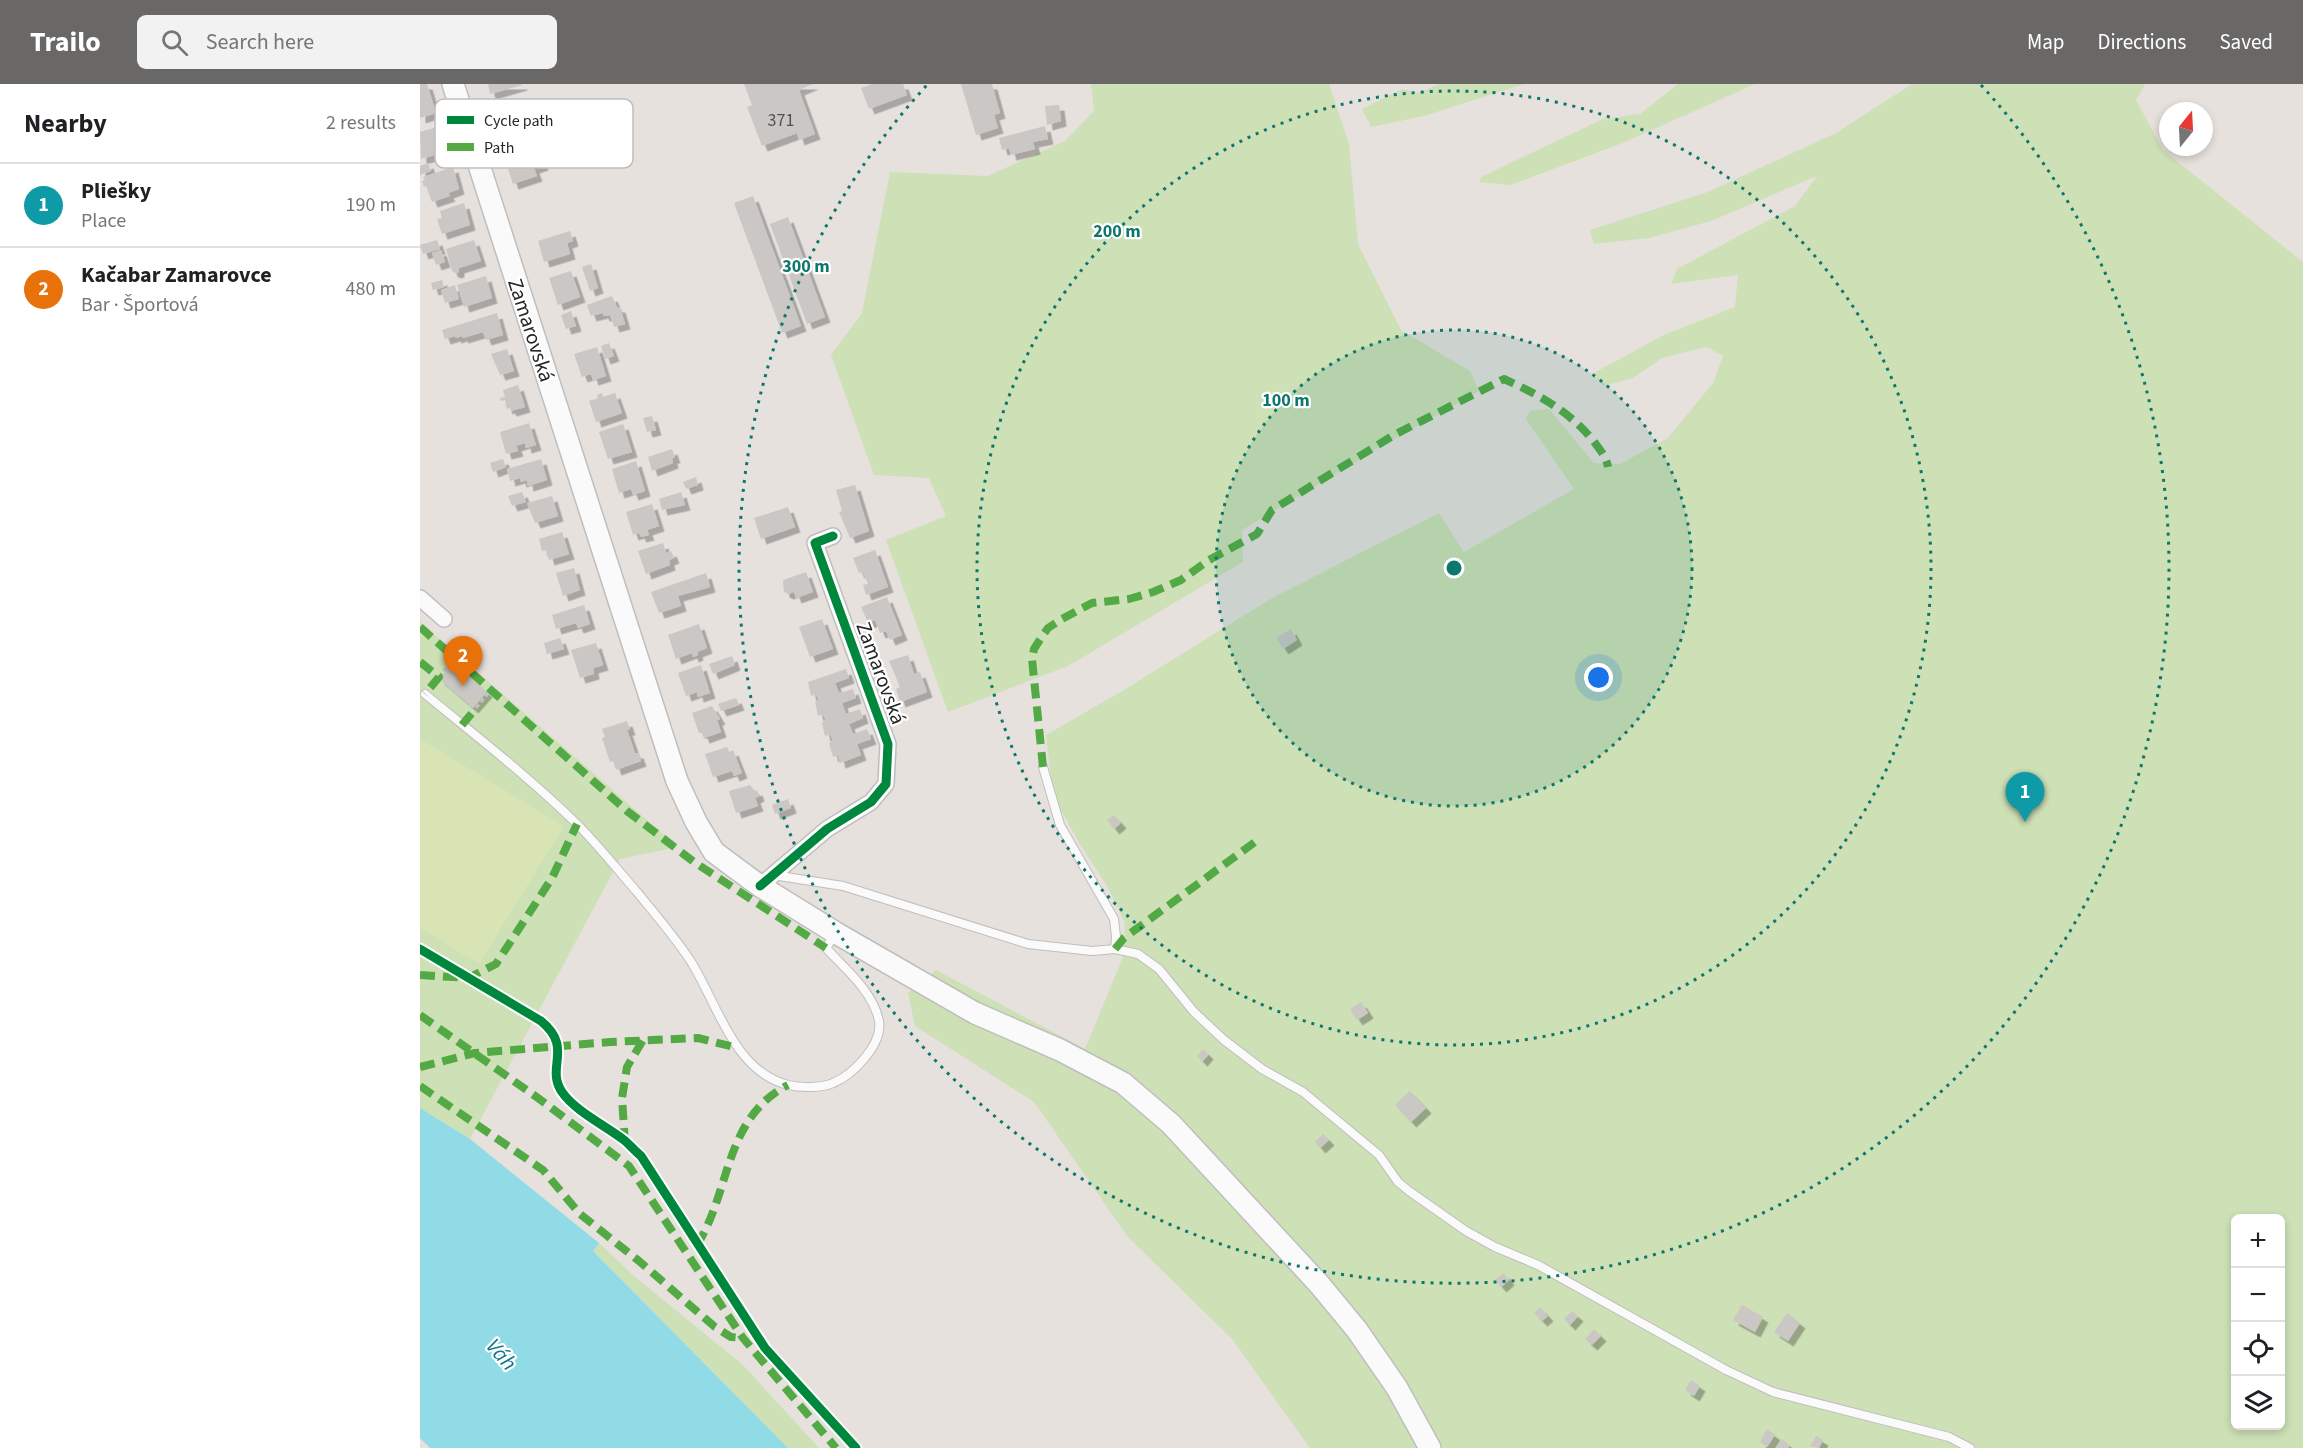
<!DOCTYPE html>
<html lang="en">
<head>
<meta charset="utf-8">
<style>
	body { margin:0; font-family:"Source Sans 3",sans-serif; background:#f2f2f2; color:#202124 }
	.controls { position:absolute; right:18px; bottom:18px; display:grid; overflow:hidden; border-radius:9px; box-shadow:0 3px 9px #0003 }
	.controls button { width:54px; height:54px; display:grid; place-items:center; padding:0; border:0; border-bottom:2px solid #e0e0e0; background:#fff; color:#202124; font:30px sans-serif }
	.compass { position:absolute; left:1739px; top:18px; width:54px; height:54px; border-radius:50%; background:#fff; box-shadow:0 3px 9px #0003; rotate:18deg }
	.you { position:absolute; left:1179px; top:594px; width:21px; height:21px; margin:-15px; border:4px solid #fff; border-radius:50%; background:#1a73e8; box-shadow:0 0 0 9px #1a73e833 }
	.badge { display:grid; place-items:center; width:39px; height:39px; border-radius:50%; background:#6a6867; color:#fff; font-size:20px; font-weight:700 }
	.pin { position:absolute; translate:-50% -50px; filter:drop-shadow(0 2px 3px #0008) }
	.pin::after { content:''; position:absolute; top:32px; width:21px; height:18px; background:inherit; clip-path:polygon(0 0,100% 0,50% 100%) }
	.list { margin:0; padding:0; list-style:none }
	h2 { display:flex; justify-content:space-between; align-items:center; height:78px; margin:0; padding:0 24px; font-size:26px }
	h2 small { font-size:20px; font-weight:400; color:#757577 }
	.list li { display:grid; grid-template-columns:39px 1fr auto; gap:18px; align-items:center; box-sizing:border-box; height:84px; padding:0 24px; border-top:2px solid #e0e0e0 }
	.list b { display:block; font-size:22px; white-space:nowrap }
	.list p { margin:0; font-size:20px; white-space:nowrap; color:#757577 }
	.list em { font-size:20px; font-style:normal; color:#757577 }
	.icon { flex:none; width:33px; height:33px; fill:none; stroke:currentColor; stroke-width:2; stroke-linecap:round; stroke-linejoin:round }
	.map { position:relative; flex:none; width:1883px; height:1364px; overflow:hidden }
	header { display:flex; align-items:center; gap:36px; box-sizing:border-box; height:84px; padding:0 30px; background:#6a6867; color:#fff }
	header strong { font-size:28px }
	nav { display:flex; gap:33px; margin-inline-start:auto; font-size:21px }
	.search { width:420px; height:54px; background:#f2f2f2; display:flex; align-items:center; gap:15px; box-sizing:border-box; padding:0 21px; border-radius:9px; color:#757577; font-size:22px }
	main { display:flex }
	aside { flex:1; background:#fff }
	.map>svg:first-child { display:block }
</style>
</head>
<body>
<header>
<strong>Trailo</strong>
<div class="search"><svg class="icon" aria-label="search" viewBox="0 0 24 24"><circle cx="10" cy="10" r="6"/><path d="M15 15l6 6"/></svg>Search here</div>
<nav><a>Map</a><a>Directions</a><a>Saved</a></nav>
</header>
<main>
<aside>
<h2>Nearby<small>2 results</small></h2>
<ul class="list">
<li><span class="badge" style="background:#0f9aa8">1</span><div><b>Pliešky</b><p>Place</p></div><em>190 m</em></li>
<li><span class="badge" style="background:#e8710a">2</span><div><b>Kačabar Zamarovce</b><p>Bar · Športová</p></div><em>480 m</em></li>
</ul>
</aside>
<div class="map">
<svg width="1883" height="1364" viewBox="0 0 1883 1364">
	<defs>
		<filter id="shadow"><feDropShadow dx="5.5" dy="5.5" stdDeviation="0" flood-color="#0004"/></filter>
	</defs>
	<rect width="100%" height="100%" fill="#e6e1dd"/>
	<!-- green -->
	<g fill="#cde0b6" fill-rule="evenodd">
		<path d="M671 0H909L929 60 938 160 981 246 1050 287 1059 307 967 359 822 446 823 478 648 582 528 628 466 456 526 432 509 394 454 391 411 271 442 229 470 88 568 92 645 57 674 27Z"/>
		<path d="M1020 0H1104L1004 32 951 43 942 25 983 5 997 9Z"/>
		<path d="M1258 0H1335L1200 60 1091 101 1059 98 1061 93 1183 35 1220 30Z"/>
		<path d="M1492 0H1725L1716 16 1743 66 1883 178V1364H890L813 1256 708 1153 614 1018 495 942 488 909 516 886 665 965 703 873 705 839 687 802 660 760 637 719 631 694 626 651 704 606 852 514 1019 429 1044 468 1154 405 1106 335 1110 327 1129 325 1174 379 1200 380 1248 354 1293 299 1303 272 1286 263 1242 274 1213 294 1183 302 1174 289 1244 251 1315 223 1318 191 1251 200 1257 185 1375 122 1397 92 1291 137 1229 154 1174 160 1170 146 1288 108 1416 49ZM1816 1134H1860V1342H1816Z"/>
		<path d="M0 538 258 763 200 775 50 1055 0 1024Z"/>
		<path d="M179 1159 214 1192 323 1281 399 1364H368L173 1167Z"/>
	</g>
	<!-- pitch -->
	<path fill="#d8e4b4" d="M0 655 144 742 59 880 0 844Z"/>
	<!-- water -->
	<path fill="#91dbe6" d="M0 1024 50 1055 179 1159 173 1167 368 1364H10L0 1354Z"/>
	<!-- building -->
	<g fill="#cbc7c4" filter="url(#shadow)">
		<path d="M0 0H7L16 29 0 34Z"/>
		<path d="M68 0H102V1L70 10Z"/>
		<path d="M324 0H393L379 6 395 50 379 56 377 49 342 62 327 23 332 21Z"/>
		<path d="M452 0H483L487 11 449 25 441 4Z"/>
		<path d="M541 0H572L580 29 574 31 578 44 556 51Z"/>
		<path d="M639 21 641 37 627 41 625 22Z"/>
		<path d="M113 36 117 51 105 54 107 62 115 59 123 81 114 84 117 92 93 100 76 48Z"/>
		<path d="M20 42 27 64 17 67 18 70 1 75 0 48Z"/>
		<path d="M625 42 628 55 613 58 615 65 591 71 589 64 582 66 579 54Z"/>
		<path d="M8 79 11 87 0 91V82Z"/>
		<path d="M33 83 39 105 28 109 30 112 12 118 6 102 4 103 2 97 5 96 3 93Z"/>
		<path d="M333 112 381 242 362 249 314 119Z"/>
		<path d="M44 119 50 141 22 150 17 135 22 134 20 127Z"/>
		<path d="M368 133 405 233 387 240 350 140Z"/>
		<path d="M150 147 153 157 147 159 150 170 124 178 118 157Z"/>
		<path d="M17 156 20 165 3 170 0 161Z"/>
		<path d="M54 156 61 177 39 184V188L35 189 32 187 26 165Z"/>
		<path d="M21 166 25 178 16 181 12 169Z"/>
		<path d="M171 180 178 204 170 207 162 183Z"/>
		<path d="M151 187 160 213 138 221 129 194Z"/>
		<path d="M66 192 72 214 44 223 37 201Z"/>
		<path d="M22 196 24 203 13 206 11 199Z"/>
		<path d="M35 201 39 215 25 219 21 206Z"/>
		<path d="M192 212 197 223H200L205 240 194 243 190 231 184 232 183 229 171 232 167 221Z"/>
		<path d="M151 227 156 242 146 245 141 231Z"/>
		<path d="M77 229 83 251 66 256 63 248 43 254 42 252 36 254 35 252 25 255 22 246Z"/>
		<path d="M189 259 194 272 185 275 181 262Z"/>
		<path d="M177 263 186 292 173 296 171 290 162 293 154 270Z"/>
		<path d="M87 265 94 287 80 291 71 270Z"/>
		<path d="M98 301 105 323 91 327 90 324 87 325 85 316 81 317 80 314 85 313 83 306Z"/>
		<path d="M182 309 183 313 195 309 202 329 176 338 169 317 178 314 177 311Z"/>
		<path d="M232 332 236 346 227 348 223 334Z"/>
		<path d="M109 339 116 361 106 364 105 359 96 362 98 367 86 370 80 348Z"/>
		<path d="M203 340 212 368 188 375 179 348Z"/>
		<path d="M252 365 255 374H252L253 379 232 387 228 373Z"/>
		<path d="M83 375 86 383 73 388 70 379Z"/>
		<path d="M121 375 127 396 108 402 107 396 101 398 100 394 90 397 87 385Z"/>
		<path d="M216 377 225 407 213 411 211 405 199 409 192 385Z"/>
		<path d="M276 393 278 401 266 405 263 398Z"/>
		<path d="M435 401 449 447 430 454 419 428 422 427 416 406Z"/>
		<path d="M102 408 106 418 92 422 88 412Z"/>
		<path d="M261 408 265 421 242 426 239 415Z"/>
		<path d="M132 412 138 432 115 439 107 419Z"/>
		<path d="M232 420 239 442 227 446 229 451 221 453 219 449 213 451 206 428Z"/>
		<path d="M368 423 375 443 341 455 334 434Z"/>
		<path d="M142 448 149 470 129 476 126 466 122 467 119 455Z"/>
		<path d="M243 459 246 469 251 467 254 474 249 476 250 481 226 490 218 467Z"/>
		<path d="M455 466 468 503 446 511 443 501 448 500 443 488 439 489 433 474Z"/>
		<path d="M154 484 160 506 143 512 136 489Z"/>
		<path d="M386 488 393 508 376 514 374 508 368 510 364 508 363 496Z"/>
		<path d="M286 489 290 503 258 512 261 522 239 529 231 508Z"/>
		<path d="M467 513 482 551 470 556 466 547 460 549 455 536 448 539 441 523Z"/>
		<path d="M164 521 170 540 158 544 156 539 136 545 132 531Z"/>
		<path d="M402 535 413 565 390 573 379 543Z"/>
		<path d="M279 540 287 564 277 568 278 571 273 573 272 569 256 575 248 551Z"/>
		<path d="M871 545 877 556 863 565 856 554Z"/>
		<path d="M140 554 144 565 127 570 124 559Z"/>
		<path d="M176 559 183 581 173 584 174 590 160 594 151 566Z"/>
		<path d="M488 571 494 590 500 588 507 608 480 618 476 605 480 603 469 577Z"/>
		<path d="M312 572 315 581 293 590 289 580Z"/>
		<path d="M33 579 67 608 53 624 19 595Z"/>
		<path d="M281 581 290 609 278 613 277 608 266 612 258 589Z"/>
		<path d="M426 585 429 594 415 599 419 609 433 605 436 614 422 619 426 630 440 625 443 634 429 640 433 650 447 645 451 655 437 660 441 671 420 679 418 671 413 673 409 659 413 657 410 650 405 652 402 639 406 637 403 630 398 632 395 618 399 617 396 610 391 612 388 598Z"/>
		<path d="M316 614 319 621 301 627 298 620Z"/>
		<path d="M292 622 300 635 297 636 301 648 284 654 282 649H279L272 629Z"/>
		<path d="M207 637 210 646H207L215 669H218L221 677 196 686 193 677 190 678 182 654 185 653 182 645Z"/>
		<path d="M307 663 309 668 313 666 322 689 314 692 312 687 293 693 285 670Z"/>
		<path d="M330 701 335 707 337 706 339 712 335 714 338 722 316 729 309 707Z"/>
		<path d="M368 715 371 724 355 730 352 721Z"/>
		<path d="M694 731 701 739 694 745 687 736Z"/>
		<path d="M941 918 948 929 937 936 930 925Z"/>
		<path d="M783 965 788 970 782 977 777 972Z"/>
		<path d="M990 1007 1006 1024 991 1038 975 1021Z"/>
		<path d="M903 1050 909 1056 900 1064 895 1058Z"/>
		<path d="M1084 1189 1089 1196 1081 1203 1075 1196Z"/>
		<path d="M1322 1221 1343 1233 1335 1248 1313 1236Z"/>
		<path d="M1120 1223 1128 1232 1122 1237 1114 1229Z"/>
		<path d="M1152 1227 1158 1232 1150 1241 1144 1235Z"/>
		<path d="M1367 1229 1380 1239 1368 1257 1354 1248Z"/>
		<path d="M1174 1245 1181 1252 1172 1261 1165 1255Z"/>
		<path d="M1271 1296 1280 1302 1274 1312 1265 1306Z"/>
		<path d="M1347 1345 1355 1351 1347 1363 1340 1358Z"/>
		<path d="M1396 1352 1403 1356 1399 1364 1390 1362Z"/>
		<path d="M1362 1355 1370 1361 1368 1364H1356Z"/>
	</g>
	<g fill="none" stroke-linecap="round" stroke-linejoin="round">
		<defs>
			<g id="lane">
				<path d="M5 610C56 652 109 693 157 740 178 761 197 785 217 808 235 830 254 852 270 876 297 918 313 987 368 1001 381 1004 402 1004 413 999 433 991 463 960 459 937 453 907 425 885 406 864L415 850"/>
				<path d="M623 683 640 741 694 835 696 853 695 865"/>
				<path d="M353 791 423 802 608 860 672 867 695 865 718 870 739 885 774 928 804 956 842 985 883 1008 959 1071 978 1098 989 1107 1046 1147 1075 1163 1118 1181 1306 1286 1353 1308 1529 1353 1550 1364"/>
			</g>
			<g id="street">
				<path d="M0 514 24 535"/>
				<path d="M340 802 407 745 451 718 466 700 468 660 395 459 413 452"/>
			</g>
			<path id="secondary" d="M33 0 257 697 276 738 294 768 340 802 416 849 555 929 640 966 703 999 751 1040 899 1200 937 1246 977 1304 1010 1364"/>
		</defs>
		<!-- lane casing -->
		<use href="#lane" stroke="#bfbebe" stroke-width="10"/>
		<!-- street casing -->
		<use href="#street" stroke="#bfbebe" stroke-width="18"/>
		<!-- secondary casing -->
		<use href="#secondary" stroke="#bfbebe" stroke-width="24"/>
		<!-- path -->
		<g stroke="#c2c2c2" stroke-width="3" stroke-dasharray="4.5 3" stroke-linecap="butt">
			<path d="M19 593 35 574"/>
			<path d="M56 624 71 606"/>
		</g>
		<!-- lane -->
		<use href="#lane" stroke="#fbfafa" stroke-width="8"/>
		<!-- street -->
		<use href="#street" stroke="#fbfafa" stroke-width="15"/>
		<!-- secondary -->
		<use href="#secondary" stroke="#fbfafa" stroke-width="21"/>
		<!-- quiet -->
		<g stroke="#53aa44" stroke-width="8" stroke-dasharray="15 8" stroke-linecap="butt">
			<path d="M0 543 207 727 274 778 406 864"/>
			<path d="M0 578 19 593 5 610"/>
			<path d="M42 641 56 624"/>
			<path d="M623 683 612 575 614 565 621 554 628 544 642 535 672 519 709 515 733 508 761 496 789 476 837 450 852 426 974 351 1084 295C1119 311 1150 327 1175 359 1181 367 1186 373 1188 383"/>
			<path d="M695 865 704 854 835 758"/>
			<path d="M0 891 48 894 76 880 132 794 157 740"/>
			<path d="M0 931 118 1014 209 1082 323 1254 416 1364"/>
			<path d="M0 983 55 969 190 958 278 954 318 964"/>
			<path d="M0 1002 123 1086 160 1130 219 1177 295 1243 311 1253 323 1254"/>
			<path d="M205 1059 202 1014 207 983 223 956"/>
			<path d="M277 1161C311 1107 304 1034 368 1001"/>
		</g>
		<defs>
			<g id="cycleway">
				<path d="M340 802 407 745 451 718 466 700 468 660 395 459 413 452"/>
				<path d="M0 865 121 937C154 964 125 983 142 1008 155 1027 186 1042 204 1056 210 1061 215 1067 221 1072L345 1264 436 1364"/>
			</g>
		</defs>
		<!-- cycleway casing -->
		<use href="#cycleway" stroke="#fff" stroke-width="13"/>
		<!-- cycleway -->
		<use href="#cycleway" stroke="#00873e" stroke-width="9"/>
	</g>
	<!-- distance rings -->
	<circle cx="1034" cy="484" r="238" fill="#0f766e" fill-opacity=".12"/>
	<g fill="none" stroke="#0f766e" stroke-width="3" stroke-dasharray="3 6">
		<circle cx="1034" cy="484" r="238"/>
		<circle cx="1034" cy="484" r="477"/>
		<path d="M1561 1A715 715 0 1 1 507 1"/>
	</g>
	<g text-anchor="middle" stroke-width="4.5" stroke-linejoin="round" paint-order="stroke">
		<!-- number labels -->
		<g font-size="18" fill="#525150">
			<text x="361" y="42">371</text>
		</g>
		<!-- street labels -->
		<g font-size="21" fill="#272727" stroke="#fff">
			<text transform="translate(111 246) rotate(72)" y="7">Zamarovská</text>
			<text transform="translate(461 589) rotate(70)" y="7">Zamarovská</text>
		</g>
		<!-- water labels -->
		<g font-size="22" font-style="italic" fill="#117592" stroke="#fff">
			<text transform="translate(82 1270) rotate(49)" y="8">Váh</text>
		</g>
	</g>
	<!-- legend -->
	<rect x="15" y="15" width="198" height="69" rx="9" fill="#fff" stroke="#bebebe" stroke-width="1.5"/>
	<rect x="27" y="32" width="27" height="8" fill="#00873e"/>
	<rect x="27" y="59" width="27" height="8" fill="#53aa44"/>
	<g font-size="16" fill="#272727">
		<text x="64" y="42">Cycle path</text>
		<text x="64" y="69">Path</text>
	</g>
	<circle cx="1034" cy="484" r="9" fill="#0f766e" stroke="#fff" stroke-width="3"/>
	<g font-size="18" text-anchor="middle" font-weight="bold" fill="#0f766e" stroke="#fff" stroke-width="4.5" stroke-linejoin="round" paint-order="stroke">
		<text x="697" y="153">200 m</text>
		<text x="386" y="188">300 m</text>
		<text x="866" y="322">100 m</text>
	</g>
</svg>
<div class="controls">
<button>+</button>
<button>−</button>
<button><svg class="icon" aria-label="locate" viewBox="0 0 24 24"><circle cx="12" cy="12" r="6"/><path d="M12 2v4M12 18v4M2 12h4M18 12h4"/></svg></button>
<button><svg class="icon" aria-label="layers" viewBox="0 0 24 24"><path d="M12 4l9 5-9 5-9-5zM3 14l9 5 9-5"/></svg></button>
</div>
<svg class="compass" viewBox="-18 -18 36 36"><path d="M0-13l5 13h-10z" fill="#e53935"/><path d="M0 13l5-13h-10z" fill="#757577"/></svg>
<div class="you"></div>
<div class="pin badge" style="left:1605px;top:738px;background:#0f9aa8">1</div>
<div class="pin badge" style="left:43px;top:602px;background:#e8710a">2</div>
</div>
</main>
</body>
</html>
